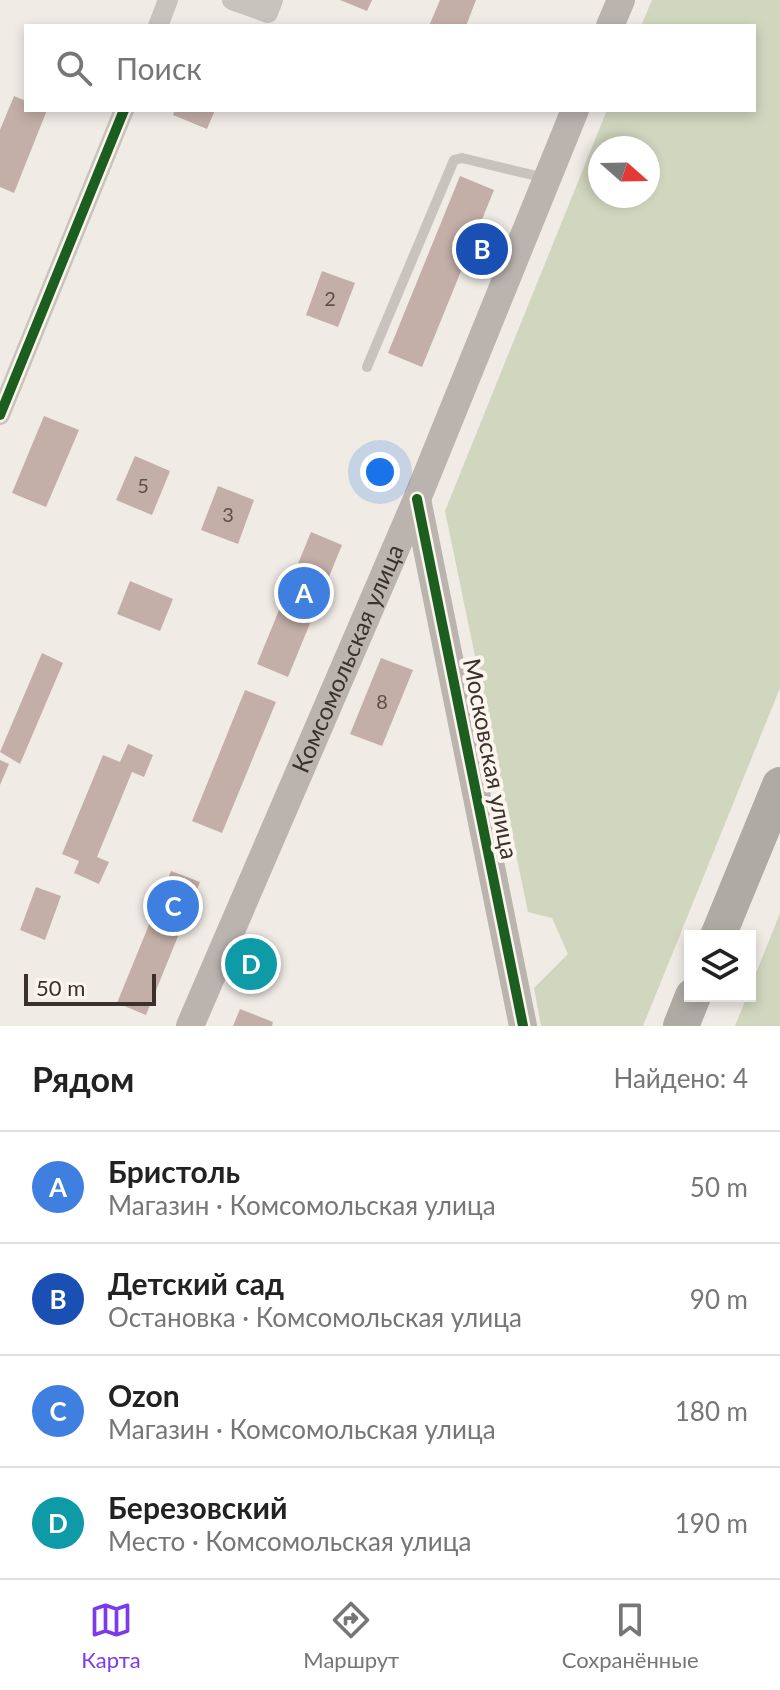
<!DOCTYPE html>
<html lang="ru">
<head>
<meta charset="utf-8">
<style>
	body { margin:0; font-family:Lato,sans-serif; background:#f2f2f2; color:#222 }
	.controls { position:absolute; right:24px; bottom:24px; display:grid; overflow:hidden; border-radius:0px; box-shadow:0 4px 12px #0003 }
	.controls button { width:72px; height:72px; display:grid; place-items:center; padding:0; border:0; border-bottom:2px solid #e0e0e0; background:#fff; color:#222; font:40px sans-serif }
	.compass { position:absolute; left:588px; top:136px; width:72px; height:72px; border-radius:50%; background:#fff; box-shadow:0 4px 12px #0003; rotate:110deg }
	.scale { position:absolute; left:24px; bottom:20px; width:132px; box-sizing:border-box; padding-left:8px; border:4px solid #3b302b; border-top:0; font-size:22px; line-height:28px; white-space:nowrap; color:#3b302b; -webkit-text-stroke:6px #fbf5ee; paint-order:stroke }
	.you { position:absolute; left:380px; top:472px; width:28px; height:28px; margin:-20px; border:6px solid #fff; border-radius:50%; background:#1a73e8; box-shadow:0 0 0 12px #1a73e833 }
	.badge { display:grid; place-items:center; width:52px; height:52px; border-radius:50%; background:#7c3aed; color:#fff; font-size:26px; font-weight:700 }
	.pin { position:absolute; translate:-50% -50%; border:4px solid #fff; box-shadow:0 2px 8px #0006 }
	.list { margin:0; padding:0; list-style:none }
	h2 { display:flex; justify-content:space-between; align-items:center; height:104px; margin:0; padding:0 32px; font-size:34px }
	h2 small { font-size:26px; font-weight:400; color:#767676 }
	.list li { display:grid; grid-template-columns:52px 1fr auto; gap:24px; align-items:center; box-sizing:border-box; height:112px; padding:0 32px; border-top:2px solid #e0e0e0 }
	.list b { display:block; font-size:30px; white-space:nowrap }
	.list p { margin:0; font-size:26px; white-space:nowrap; color:#767676 }
	.list em { font-size:26px; font-style:normal; color:#767676 }
	.icon { flex:none; width:44px; height:44px; fill:none; stroke:currentColor; stroke-width:2; stroke-linecap:round; stroke-linejoin:round }
	.map { position:relative; flex:none; width:780px; height:1026px; overflow:hidden }
	.search { position:absolute; background:#fff; box-shadow:0 4px 12px #0003; left:24px; right:24px; top:24px; height:88px; display:flex; align-items:center; gap:20px; box-sizing:border-box; padding:0 28px; border-radius:0px; color:#767676; font-size:30px }
	.sheet { height:552px; background:#fff }
	nav { display:flex; justify-content:space-around; align-items:center; box-sizing:border-box; height:112px; border-top:2px solid #e0e0e0; background:#fff; font-size:22px; color:#767676 }
	nav a { display:grid; justify-items:center; gap:4px }
	nav .on { color:#7c3aed }
	.map>svg:first-child { display:block }
</style>
</head>
<body>
<div class="map">
<svg width="780" height="1026" viewBox="0 0 780 1026">
	<rect width="100%" height="100%" fill="#f0ebe5"/>
	<!-- green -->
	<g fill="#d1d6bf" fill-rule="evenodd">
		<path d="M652 0H780V688L643 1026H541L534 988 568 954 552 918 528 912 445 511 607 110H754V26H641ZM600 148H648V196H600Z"/>
		<path d="M780 913V1026H735L747 996H750V988Z"/>
	</g>
	<!-- building -->
	<g fill="#c3afa7">
		<path d="M340 0H372L367 11Z"/>
		<path d="M440 0H476L466 26H429Z"/>
		<path d="M14 96 26 101V110H47L14 193 0 187V130Z"/>
		<path d="M175 110H215L207 129 173 115Z"/>
		<path d="M460 176 494 190 422 367 388 353Z"/>
		<path d="M322 271 355 283 338 327 306 315Z"/>
		<path d="M44 416 79 430 46 507 12 493Z"/>
		<path d="M135 456 170 471 152 515 116 500Z"/>
		<path d="M218 486 254 500 238 544 201 530Z"/>
		<path d="M311 532 342 545 288 677 257 664Z"/>
		<path d="M130 581 173 599 160 631 117 614Z"/>
		<path d="M42 653 63 663 20 764 0 752Z"/>
		<path d="M381 658 413 670 382 746 350 734Z"/>
		<path d="M245 690 276 702 222 833 192 821Z"/>
		<path d="M128 744 153 755 144 777 132 772 97 857 109 862 99 884 74 873 79 861 62 854 103 755 120 762Z"/>
		<path d="M0 760 9 764 0 785Z"/>
		<path d="M171 871 200 882 146 1015 117 1003Z"/>
		<path d="M36 887 61 896 45 940 20 930Z"/>
		<path d="M252 938 269 944 250 991 234 985Z"/>
		<path d="M240 1009 273 1022 272 1026H233Z"/>
	</g>
	<g fill="none" stroke-linecap="round" stroke-linejoin="round">
		<!-- lane -->
		<path stroke="#c9c3be" stroke-width="10" d="M367 367 454 160 462 158 545 178"/>
		<!-- street -->
		<g stroke="#c9c3be" stroke-width="20">
			<path d="M232 0 268 13 273 0"/>
			<path d="M158 26 168 0"/>
			<path d="M0 415 124 110"/>
		</g>
		<!-- secondary -->
		<g stroke="#bab3ae" stroke-width="28">
			<path d="M610 26 621 0"/>
			<path d="M417 499 523 1026"/>
			<path id="s1" d="M190 1026 417 499 575 110"/>
		</g>
		<!-- highway -->
		<g stroke="#afaaa4" stroke-width="36">
			<path d="M718 936 780 785"/>
			<path d="M681 1026 693 996"/>
		</g>
		<defs>
			<g id="cycleway">
				<path d="M0 415 124 110"/>
				<path d="M417 499 523 1026"/>
			</g>
		</defs>
		<!-- cycleway casing -->
		<use href="#cycleway" stroke="#fbf5ee" stroke-width="15"/>
		<!-- cycleway -->
		<use href="#cycleway" stroke="#1b5e20" stroke-width="10"/>
	</g>
	<g text-anchor="middle" stroke-width="8" stroke-linejoin="round" paint-order="stroke">
		<!-- number labels -->
		<g font-size="20" fill="#5d504a">
			<text x="330" y="306">2</text>
			<text x="143" y="493">5</text>
			<text x="228" y="522">3</text>
			<text x="382" y="709">8</text>
		</g>
		<!-- street labels -->
		<g font-size="24" fill="#3b302b" stroke="#fbf5ee">
			<text dy="8" stroke="none"><textPath href="#s1" startOffset="400">Комсомольская улица</textPath></text>
			<text transform="translate(490 759) rotate(79)" y="8">Московская улица</text>
		</g>
	</g>
</svg>
<div class="controls">
<button><svg class="icon" aria-label="layers" viewBox="0 0 24 24"><path d="M12 4l9 5-9 5-9-5zM3 14l9 5 9-5"/></svg></button>
</div>
<svg class="compass" viewBox="-18 -18 36 36"><path d="M0-13l5 13h-10z" fill="#e53935"/><path d="M0 13l5-13h-10z" fill="#767676"/></svg>
<div class="scale">50 m</div>
<div class="you"></div>
<div class="pin badge" style="left:304px;top:593px;background:#3f7fe0">A</div>
<div class="pin badge" style="left:482px;top:249px;background:#1a4fb4">B</div>
<div class="pin badge" style="left:173px;top:906px;background:#3f7fe0">C</div>
<div class="pin badge" style="left:251px;top:964px;background:#0f9aa8">D</div>
<div class="search"><svg class="icon" aria-label="search" viewBox="0 0 24 24"><circle cx="10" cy="10" r="6"/><path d="M15 15l6 6"/></svg>Поиск</div>
</div>
<section class="sheet">
<h2>Рядом<small>Найдено: 4</small></h2>
<ul class="list">
<li><span class="badge" style="background:#3f7fe0">A</span><div><b>Бристоль</b><p>Магазин · Комсомольская улица</p></div><em>50 m</em></li>
<li><span class="badge" style="background:#1a4fb4">B</span><div><b>Детский сад</b><p>Остановка · Комсомольская улица</p></div><em>90 m</em></li>
<li><span class="badge" style="background:#3f7fe0">C</span><div><b>Ozon</b><p>Магазин · Комсомольская улица</p></div><em>180 m</em></li>
<li><span class="badge" style="background:#0f9aa8">D</span><div><b>Березовский</b><p>Место · Комсомольская улица</p></div><em>190 m</em></li>
</ul>
</section>
<nav>
<a class="on"><svg class="icon" aria-label="map" viewBox="0 0 24 24"><path d="M3 6l6-2 6 2 6-2v14l-6 2-6-2-6 2zM9 4v14M15 6v14"/></svg>Карта</a>
<a><svg class="icon" aria-label="directions" viewBox="0 0 24 24"><path d="M12 3l9 9-9 9-9-9zM9 14v-3h6M13 9l2 2-2 2"/></svg>Маршрут</a>
<a><svg class="icon" aria-label="saved" viewBox="0 0 24 24"><path d="M7 4h10v16l-5-4-5 4z"/></svg>Сохранённые</a>
</nav>
</body>
</html>
